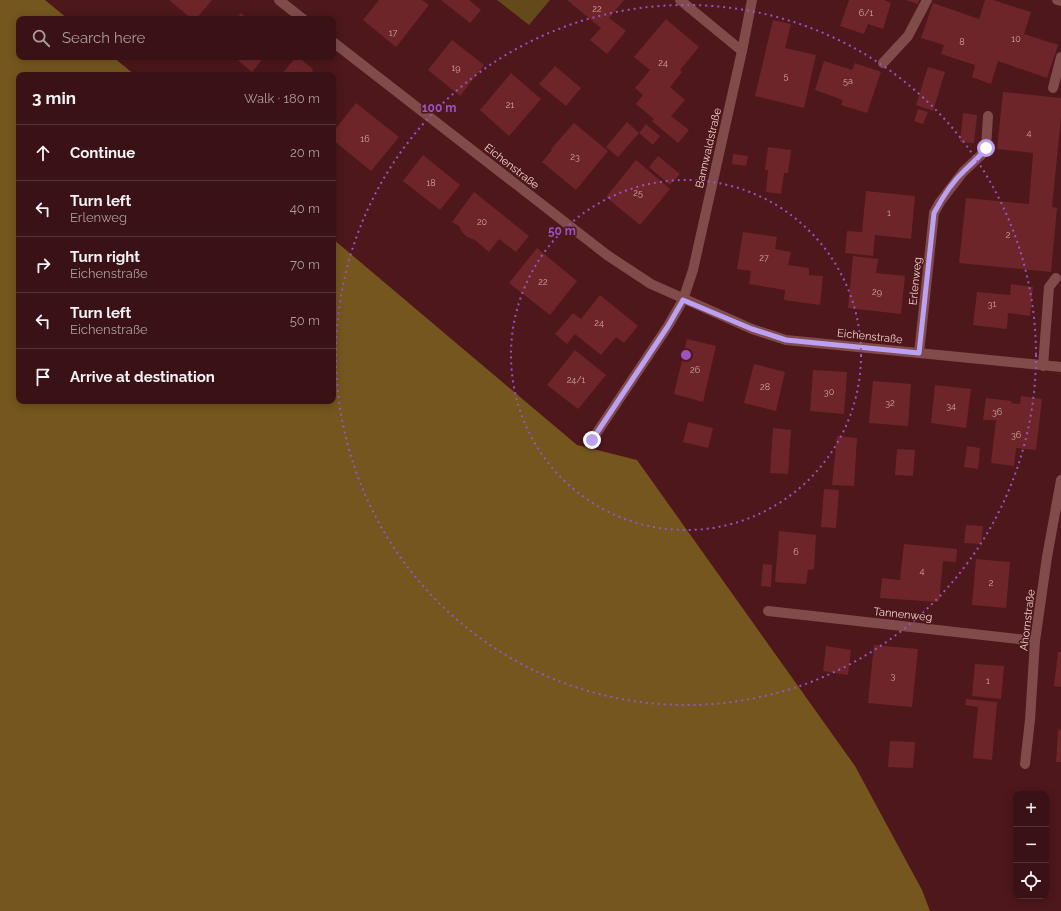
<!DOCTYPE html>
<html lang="en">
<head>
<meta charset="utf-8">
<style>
	body { margin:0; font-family:Raleway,sans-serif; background:#411a1d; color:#f1f3f6 }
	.controls { position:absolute; right:12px; bottom:12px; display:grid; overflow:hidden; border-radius:8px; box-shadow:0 2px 10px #0003 }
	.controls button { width:36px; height:36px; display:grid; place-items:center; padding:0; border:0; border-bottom:1px solid #543134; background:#3a1114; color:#f1f3f6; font:20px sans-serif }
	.stop { position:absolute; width:12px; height:12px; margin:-9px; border:3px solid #bca0f2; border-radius:50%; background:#fff }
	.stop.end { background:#bca0f2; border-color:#fff; box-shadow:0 1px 4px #0008 }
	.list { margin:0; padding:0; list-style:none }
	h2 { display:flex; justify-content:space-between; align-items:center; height:52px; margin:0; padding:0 16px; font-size:17px }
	h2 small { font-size:13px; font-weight:400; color:#ab9da0 }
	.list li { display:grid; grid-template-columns:26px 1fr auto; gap:12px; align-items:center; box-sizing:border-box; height:56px; padding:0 16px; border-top:1px solid #543134 }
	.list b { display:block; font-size:15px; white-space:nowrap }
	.list p { margin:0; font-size:13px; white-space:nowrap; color:#ab9da0 }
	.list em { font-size:13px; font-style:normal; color:#ab9da0 }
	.icon { flex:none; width:22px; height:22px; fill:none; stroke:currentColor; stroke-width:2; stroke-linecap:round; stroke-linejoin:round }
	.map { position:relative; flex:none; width:1061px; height:911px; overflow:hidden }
	.search { position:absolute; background:#3a1114; box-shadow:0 2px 10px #0003; left:16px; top:16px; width:320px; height:44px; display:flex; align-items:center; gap:10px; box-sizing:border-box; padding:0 14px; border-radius:8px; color:#ab9da0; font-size:15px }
	.panel { position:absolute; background:#3a1114; box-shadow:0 2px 10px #0003; left:16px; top:72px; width:320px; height:332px; border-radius:8px }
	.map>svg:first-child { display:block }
</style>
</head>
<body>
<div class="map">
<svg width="1061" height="911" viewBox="0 0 1061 911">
	<rect width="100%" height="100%" fill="#4d171b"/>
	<!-- green -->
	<path fill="#644a1a" d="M497 0H550L529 25Z"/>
	<!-- forest -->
	<path fill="#75561e" d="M0 0H45L68 19H19V57H113L135 75H19V401H333V239L577 445 637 460 855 766 922 890 930 911H0Z"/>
	<!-- building -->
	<g fill="#6e252a">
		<path d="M169 0H212L196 19H192Z"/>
		<path d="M379 0H422L429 5 396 47 363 20Z"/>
		<path d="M441 0H469L481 10 470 23Z"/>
		<path d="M567 0H624L609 18 626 31 607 54 590 40 601 28Z"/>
		<path d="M849 0H884L891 3 883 29 868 24 864 34 840 26Z"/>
		<path d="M906 0H919L918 4Z"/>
		<path d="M985 0H993L1031 12 1024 34 1058 45 1047 78 998 61 991 84 972 77 975 65 941 54 944 45 921 38 933 3 979 19Z"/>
		<path d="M241 13 248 19H236Z"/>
		<path d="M666 19 699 47 680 70 682 72 670 87 685 100 671 116 689 130 678 143 652 121 654 119 636 104 643 95 635 88 650 70 634 57Z"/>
		<path d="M773 20 791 24 785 48 816 55 804 108 755 96Z"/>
		<path d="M452 40 484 65 460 96 428 70Z"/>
		<path d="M234 57H264L252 72Z"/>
		<path d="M296 57H298L313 69 312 71 317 75H281Z"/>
		<path d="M824 61 852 70 855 63 881 72 867 113 841 105 843 100 815 90Z"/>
		<path d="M555 66 581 88 566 106 539 84Z"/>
		<path d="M928 67 945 72 933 111 916 105Z"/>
		<path d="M511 73 541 99 509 136 480 110Z"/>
		<path d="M1003 92 1061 98V117L1052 207 1057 208 1051 272 959 263 966 198 1029 204 1033 153 997 149Z"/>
		<path d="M356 103 399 137 371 171 333 140V132Z"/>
		<path d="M918 109 928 112 923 124 914 121Z"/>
		<path d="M963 113 977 115 974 143 960 142Z"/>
		<path d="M627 122 639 133 618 157 606 147Z"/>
		<path d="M574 123 608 151 576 190 542 162 552 150 551 149Z"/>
		<path d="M646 124 660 136 653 145 639 133Z"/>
		<path d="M768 147 791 150 788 173H784L781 194 766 192 768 170H765Z"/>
		<path d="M733 154 748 156 746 166 732 164Z"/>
		<path d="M423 155 460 185 440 210 403 181Z"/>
		<path d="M658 156 680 174 670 185 649 167Z"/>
		<path d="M636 160 670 189 640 225 606 197Z"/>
		<path d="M866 191 915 196 911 239 875 235 873 256 845 253 847 231 862 232Z"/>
		<path d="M474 192 529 236 516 252 499 239 489 252 475 240 467 237 462 232 459 226 452 222Z"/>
		<path d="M743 232 777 237 775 249 791 252 788 265 809 268V275L823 276 820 305 784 300 785 290 749 284 751 271 737 269Z"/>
		<path d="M537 248 577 281 550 315 509 283Z"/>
		<path d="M853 256 878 259 876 273 905 276 901 314 848 308Z"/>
		<path d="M1011 284 1033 287 1030 316 1008 313 1007 329 973 325 977 292 1010 295Z"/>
		<path d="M600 295 638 326 624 343 616 337 601 355 575 334 567 344 555 334 573 313 581 319Z"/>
		<path d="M687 339 716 346 703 402 674 394Z"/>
		<path d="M575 350 606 375 578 409 547 385Z"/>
		<path d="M754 364 785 372 776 411 744 403Z"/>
		<path d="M813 370 847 372 844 414 810 411Z"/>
		<path d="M873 381 911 384 908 426 869 423Z"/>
		<path d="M935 385 971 389 966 428 931 423Z"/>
		<path d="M1021 396 1042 399 1036 450 1016 448 1014 466 991 463 996 420H983L986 398 1012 401 1011 403 1020 404Z"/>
		<path d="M688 422 713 428 708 448 683 442Z"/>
		<path d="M773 428 791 430 788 474 770 473Z"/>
		<path d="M837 436 857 438 854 486 832 485Z"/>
		<path d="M967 446 980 448 978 469 964 467Z"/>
		<path d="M897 449 915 450 913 476 895 475Z"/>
		<path d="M824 489 839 490 836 528 821 527Z"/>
		<path d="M966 525 983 526 981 544 964 543Z"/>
		<path d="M779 531 816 535 814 569 808 570 806 584 775 582Z"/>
		<path d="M904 544 957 549 956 562 943 561 939 602 880 598 882 578 900 580Z"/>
		<path d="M976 559 1010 562 1006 608 972 605Z"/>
		<path d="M763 564 772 565 771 587 761 586Z"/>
		<path d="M874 645 918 649 912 707 868 703Z"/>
		<path d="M826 646 851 650 848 675 823 671Z"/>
		<path d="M1058 652H1061V687L1054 686Z"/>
		<path d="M975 664 1004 666 1001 699 972 696Z"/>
		<path d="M966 699 997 702 992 760 973 758 978 707 965 705Z"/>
		<path d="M1058 729 1061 730V762H1056Z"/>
		<path d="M890 741 915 742 913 768 888 767Z"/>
	</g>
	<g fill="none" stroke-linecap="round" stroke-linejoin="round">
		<!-- service -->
		<g stroke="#814b4c" stroke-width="10">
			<path d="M883 63 908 36 927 0"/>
			<path d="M1053 88 1061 57"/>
			<path d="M934 213 940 202 963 172 981 155 986 148 988 116"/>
			<path d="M1043 366 1049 287 1056 278"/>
		</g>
		<!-- minor -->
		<g stroke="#814b4c" stroke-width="10">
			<path d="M279 0 303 19"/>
			<path d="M680 0 742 51"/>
			<path d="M1057 0 1061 1"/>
			<path d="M333 42 607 255 651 284 752 329 786 340 1061 367"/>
			<path d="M919 353 934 213"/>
			<path d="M592 440 668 326 683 300 693 270 742 51 752 0"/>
			<path d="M768 611 1035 641"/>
			<path d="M1025 764 1030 720 1035 641 1047 557 1061 480"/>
		</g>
	</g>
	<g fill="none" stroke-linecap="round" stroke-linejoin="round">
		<!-- route -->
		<path stroke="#bca0f2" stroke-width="5" d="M592 440 668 326 683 300 752 329 786 340 919 353 934 213C942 198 952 182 964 171 972 163 980 157 986 148"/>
	</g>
	<!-- distance rings -->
	<g fill="none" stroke="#9954c2" stroke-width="2" stroke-dasharray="2 4">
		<circle cx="686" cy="355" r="175"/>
		<circle cx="686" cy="355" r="350"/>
	</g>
	<g text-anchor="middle" stroke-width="3" stroke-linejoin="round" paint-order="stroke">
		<!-- number labels -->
		<g font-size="9" fill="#d1a4a4">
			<text x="597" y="12">22</text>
			<text x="866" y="16">6/1</text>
			<text x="393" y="36">17</text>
			<text x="1016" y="42">10</text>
			<text x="962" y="45">8</text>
			<text x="663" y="66">24</text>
			<text x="456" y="71">19</text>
			<text x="786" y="79">5</text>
			<text x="848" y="84">5a</text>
			<text x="510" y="108">21</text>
			<text x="1029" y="136">4</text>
			<text x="365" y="142">16</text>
			<text x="575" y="160">23</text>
			<text x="431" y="186">18</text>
			<text x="638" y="196">25</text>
			<text x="889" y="216">1</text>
			<text x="482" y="225">20</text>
			<text x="1008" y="238">2</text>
			<text x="764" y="261">27</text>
			<text x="543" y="285">22</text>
			<text x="877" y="295">29</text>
			<text x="992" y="307">31</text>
			<text x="599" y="326">24</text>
			<text x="695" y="373">26</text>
			<text x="576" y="383">24/1</text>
			<text x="765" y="390">28</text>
			<text x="829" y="395">30</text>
			<text x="890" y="406">32</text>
			<text x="951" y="409">34</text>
			<text x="997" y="415">36</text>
			<text x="1016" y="438">36</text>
			<text x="796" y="555">6</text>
			<text x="922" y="574">4</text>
			<text x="991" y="586">2</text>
			<text x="893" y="679">3</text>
			<text x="988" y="684">1</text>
		</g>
		<!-- street labels -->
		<g font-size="11" fill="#f2cecd" stroke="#4d171b">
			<text transform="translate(708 148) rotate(-77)" y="4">Bannwaldstraße</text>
			<text transform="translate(512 166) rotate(38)" y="4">Eichenstraße</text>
			<text transform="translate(915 281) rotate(-84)" y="4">Erlenweg</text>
			<text transform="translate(870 336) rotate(6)" y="4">Eichenstraße</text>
			<text transform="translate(903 614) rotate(6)" y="4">Tannenweg</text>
			<text transform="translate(1027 620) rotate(-83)" y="4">Ahornstraße</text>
		</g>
	</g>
	<circle cx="686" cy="355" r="6" fill="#9954c2" stroke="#4d171b" stroke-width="2"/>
	<g font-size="12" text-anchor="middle" font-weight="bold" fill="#9954c2" stroke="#4d171b" stroke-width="3" stroke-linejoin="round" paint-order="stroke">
		<text x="439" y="112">100 m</text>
		<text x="562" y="235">50 m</text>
	</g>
</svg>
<div class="controls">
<button>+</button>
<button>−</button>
<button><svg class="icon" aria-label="locate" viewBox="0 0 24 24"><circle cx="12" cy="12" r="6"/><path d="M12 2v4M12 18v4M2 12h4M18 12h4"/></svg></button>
</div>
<div class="stop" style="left:986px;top:148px"></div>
<div class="stop end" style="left:592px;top:440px"></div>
<div class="search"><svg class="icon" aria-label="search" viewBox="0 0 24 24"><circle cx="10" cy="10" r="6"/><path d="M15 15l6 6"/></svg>Search here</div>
<section class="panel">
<h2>3 min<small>Walk · 180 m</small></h2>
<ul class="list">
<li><svg class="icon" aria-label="ahead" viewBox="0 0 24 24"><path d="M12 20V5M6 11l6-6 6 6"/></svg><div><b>Continue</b></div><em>20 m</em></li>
<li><svg class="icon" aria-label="left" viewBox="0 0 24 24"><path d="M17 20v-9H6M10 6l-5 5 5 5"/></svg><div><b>Turn left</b><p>Erlenweg</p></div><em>40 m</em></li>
<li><svg class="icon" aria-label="right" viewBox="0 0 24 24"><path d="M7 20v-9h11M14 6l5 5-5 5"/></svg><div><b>Turn right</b><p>Eichenstraße</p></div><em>70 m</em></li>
<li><svg class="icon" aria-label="left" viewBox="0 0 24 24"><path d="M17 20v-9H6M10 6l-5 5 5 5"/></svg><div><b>Turn left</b><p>Eichenstraße</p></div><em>50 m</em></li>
<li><svg class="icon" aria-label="arrive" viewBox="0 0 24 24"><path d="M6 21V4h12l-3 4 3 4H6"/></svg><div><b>Arrive at destination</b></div></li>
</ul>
</section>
</div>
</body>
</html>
